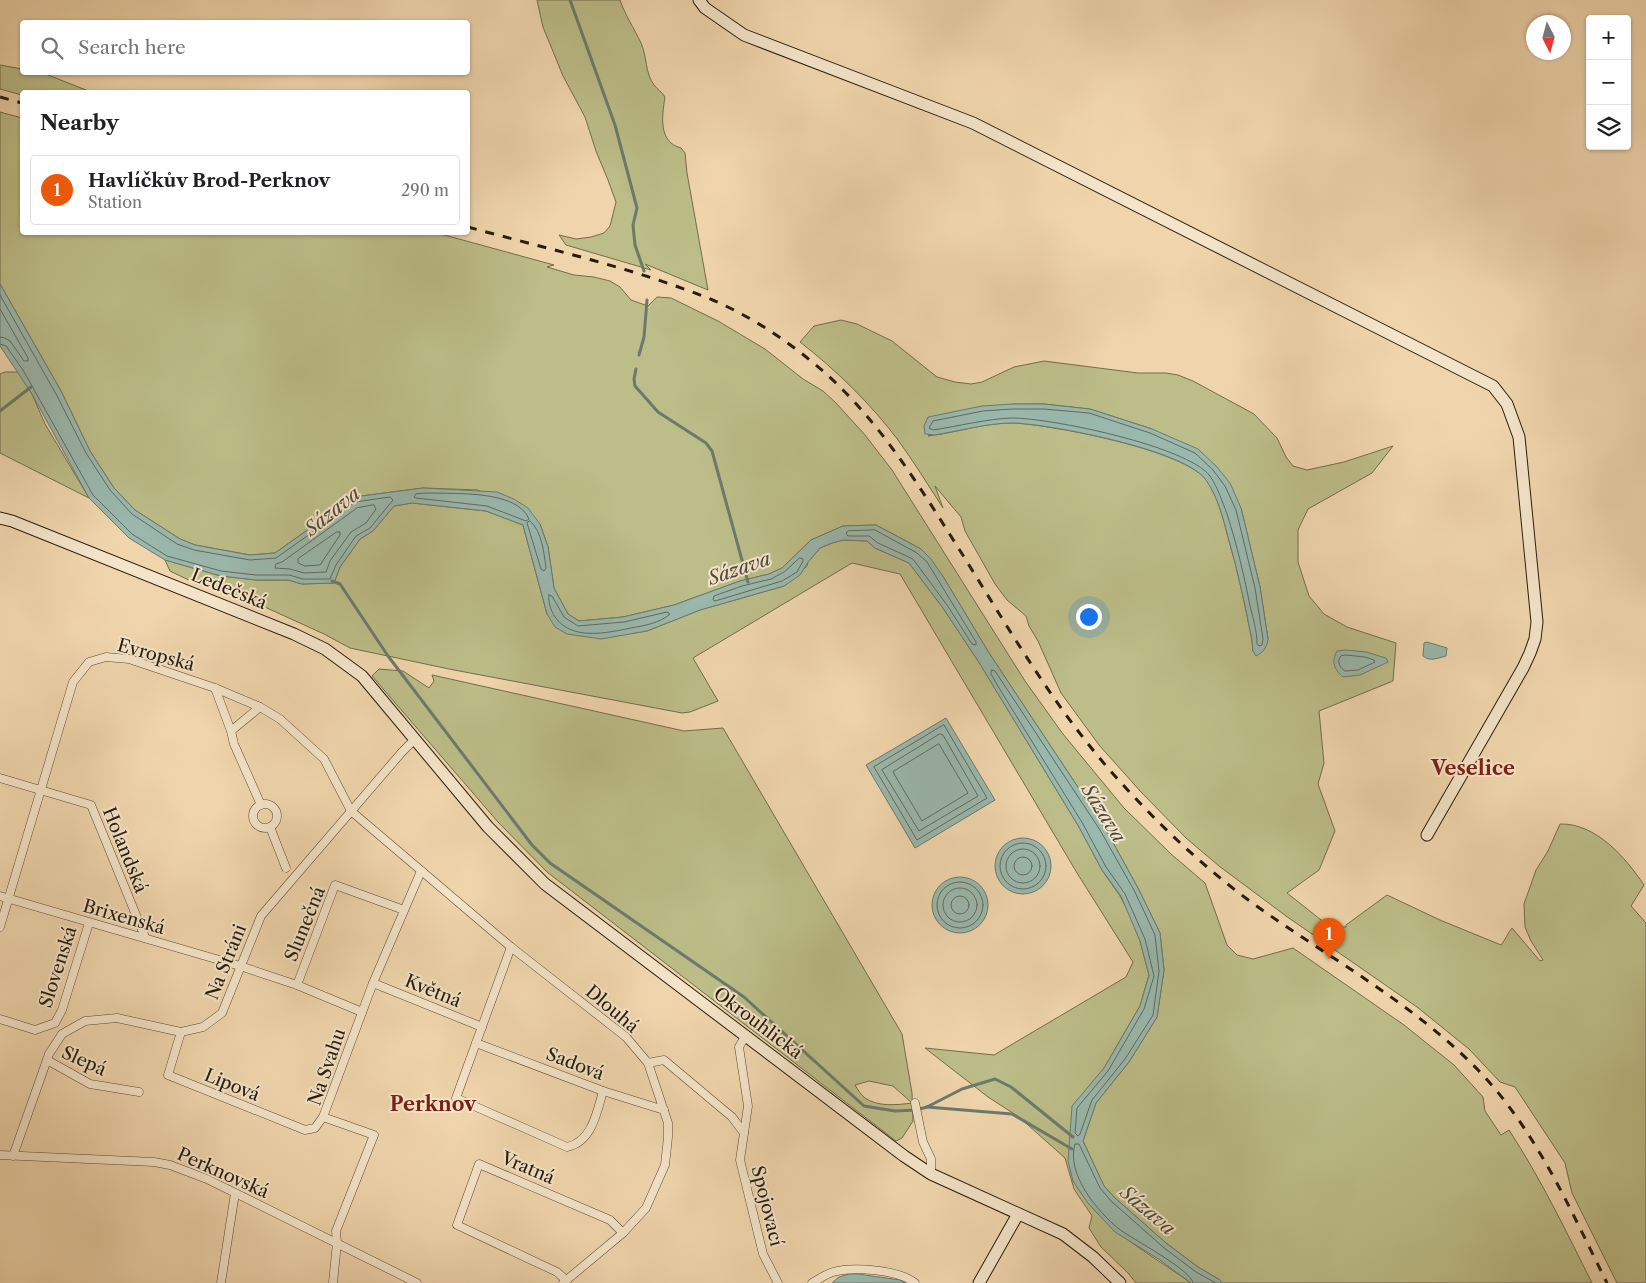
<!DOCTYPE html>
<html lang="en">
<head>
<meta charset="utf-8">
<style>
	body { margin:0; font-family:"Libre Caslon Text",serif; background:#f6f6f6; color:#202124 }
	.controls { position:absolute; right:15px; top:15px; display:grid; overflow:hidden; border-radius:5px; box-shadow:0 1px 4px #0004 }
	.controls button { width:45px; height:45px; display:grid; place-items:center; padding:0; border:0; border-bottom:1px solid #e0e0e0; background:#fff; color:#202124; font:25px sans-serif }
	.compass { position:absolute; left:1526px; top:15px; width:45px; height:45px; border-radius:50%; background:#fff; box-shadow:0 1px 4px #0004; rotate:174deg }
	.you { position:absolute; left:1088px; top:616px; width:18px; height:18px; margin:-12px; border:4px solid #fff; border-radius:50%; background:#1a73e8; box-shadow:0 0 0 8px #1a73e833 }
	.badge { display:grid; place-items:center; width:32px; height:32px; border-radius:50%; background:#ea580c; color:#fff; font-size:16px; font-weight:700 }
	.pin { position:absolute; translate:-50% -41px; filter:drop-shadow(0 1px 2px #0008) }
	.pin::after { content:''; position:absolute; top:26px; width:18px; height:15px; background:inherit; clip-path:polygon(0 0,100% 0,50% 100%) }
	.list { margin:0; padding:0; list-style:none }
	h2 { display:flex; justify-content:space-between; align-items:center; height:65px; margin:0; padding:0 20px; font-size:21px }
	h2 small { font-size:16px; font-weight:400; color:#757577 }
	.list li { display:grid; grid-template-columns:32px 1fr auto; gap:15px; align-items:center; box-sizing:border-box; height:70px; margin:0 10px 10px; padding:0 10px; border:1px solid #e0e0e0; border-radius:5px }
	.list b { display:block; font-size:19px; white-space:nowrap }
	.list p { margin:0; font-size:16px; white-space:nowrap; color:#757577 }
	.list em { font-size:16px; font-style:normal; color:#757577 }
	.icon { flex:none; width:28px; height:28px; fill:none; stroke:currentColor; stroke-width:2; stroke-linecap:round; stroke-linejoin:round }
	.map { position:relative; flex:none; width:1646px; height:1283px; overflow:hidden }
	.search { position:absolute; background:#fff; box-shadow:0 1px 4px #0004; left:20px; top:20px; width:450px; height:55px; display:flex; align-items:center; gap:12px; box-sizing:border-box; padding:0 18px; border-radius:5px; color:#757577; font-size:19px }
	.panel { position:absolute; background:#fff; box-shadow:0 1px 4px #0004; left:20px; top:90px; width:450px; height:145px; border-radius:5px }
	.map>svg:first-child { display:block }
</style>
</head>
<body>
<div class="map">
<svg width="1646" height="1283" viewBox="0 0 1646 1283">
	<rect width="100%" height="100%" fill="#f0d5ac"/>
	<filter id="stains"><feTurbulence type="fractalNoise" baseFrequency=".004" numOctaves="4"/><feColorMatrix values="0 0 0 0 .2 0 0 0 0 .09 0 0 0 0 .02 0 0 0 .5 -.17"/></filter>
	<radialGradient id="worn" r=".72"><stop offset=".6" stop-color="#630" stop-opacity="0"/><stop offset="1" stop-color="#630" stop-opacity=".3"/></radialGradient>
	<!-- green -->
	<g fill="#bcbd88" stroke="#726c4b" fill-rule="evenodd">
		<path d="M537 0H620C625 15 634 28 641 43 647 56 645 73 654 85 657 89 662 92 665 97 662 116 658 142 681 148L685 153 687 173 708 290 645 264 651 270 566 245 559 235 576 239 591 237 604 233 610 226 616 202 608 180 596 151 585 117 563 76 543 27Z"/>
		<path d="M0 65 22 69V72L43 73 91 92H22V95L0 89Z"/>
		<path d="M0 112 22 118V232L437 233 554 265 547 267 574 275 594 277 610 281 620 287 631 300 648 306 657 297 671 298 718 321 765 349 803 379 823 391 836 403 865 435 892 470 1025 681 1063 734 1124 808 1171 854 1205 883 1227 945 1237 955 1253 959 1293 948 1404 1025 1454 1065 1483 1097 1485 1111 1501 1135 1509 1130C1541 1179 1566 1231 1592 1283H1223L1220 1280 1198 1267 1166 1243 1115 1198 1104 1186 1083 1141 1096 1103 1129 1062 1157 1017 1164 970 1160 933 1139 890 1105 828 989 653 944 578 921 549 876 525 843 526 811 540 782 568 769 574 740 581 674 605 623 617 579 621 568 614 554 588 548 547 540 524 478 490 423 488 354 497 275 553 250 555 195 545 180 539 135 510 114 488 90 451 61 391 0 284Z"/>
		<path d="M841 320 857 324 892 341 937 377 955 382 971 384 982 382 1014 367 1044 361 1138 373H1166L1178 375 1193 381 1254 414 1277 438 1286 457 1293 466 1307 470 1344 462 1393 446 1372 473 1308 509 1298 530V562L1309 596 1324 614 1347 627 1396 643 1393 681 1319 711 1324 763 1318 784 1335 831 1319 870 1287 893 1335 931 1342 927H1346V925L1387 895 1440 920 1501 945C1506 939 1507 934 1512 928L1540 961 1543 960 1531 941 1525 927 1524 904 1536 870 1548 851 1560 824C1596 823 1626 858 1644 885L1631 906 1646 923V1283H1617L1572 1193 1565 1163 1515 1087 1500 1082 1469 1049 1417 1007 1286 916 1219 866 1186 838 1141 792 1099 745 1061 693 1038 641 1029 626 1026 616 1007 600 995 584 965 531 961 517 935 486 943 508C928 485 914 462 898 440 870 403 836 370 800 342L814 326ZM1013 404H1044L1090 409 1152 429 1241 508 1260 587 1268 639 1253 651 1252 640C1245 605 1238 571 1228 537 1223 518 1218 498 1207 481 1186 450 1052 425 1014 423 986 422 956 433 928 436Z"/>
		<path d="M5 372H19L32 394 45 424 89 498 0 453V374Z"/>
		<path d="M412 503 486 511 523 525 547 614 633 633 647 631 700 610 784 586 807 566 808 562 820 548 832 543 843 540 867 541 875 548 909 563 943 608 980 664 1079 827 1102 870 1120 896 1131 917 1140 941 1149 975 1140 1006 1104 1068 1089 1088 1073 1181C1081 1193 1089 1205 1099 1215 1124 1241 1162 1262 1191 1283H1136L1129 1274 1101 1247 1089 1228 1092 1216 1074 1189 1065 1158 1019 1117 988 1097 925 1048 994 1055 1126 977 1133 962 1077 873 900 574 852 563 693 658 718 701 690 712 682 713 449 669 350 648 324 634 245 598 200 584 199 585 170 571 165 560 221 576 256 580H288L302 584 334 583 340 567 360 539 373 531 394 506Z"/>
		<path d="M379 669 403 671 429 688 434 681 432 675 684 731 723 728 902 1034 912 1093 913 1121 902 1138 896 1141 547 872 498 822 372 676ZM869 1081 893 1086 912 1103C897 1105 878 1107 865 1098 861 1095 858 1090 855 1085Z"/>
	</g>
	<!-- water -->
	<g fill="#9ab8ad" stroke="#6c7a6d">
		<path d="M0 284 61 391 90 451 114 488 135 510 180 539 195 545 250 555 275 553 354 497 423 488 497 492 514 499 528 508 540 524 548 547 554 588 568 614 579 621 623 617 674 605 740 581 769 574 782 568 811 540 843 526 876 525 921 549 931 559 944 578 989 653 1105 828 1139 890 1160 933 1164 970 1157 1017 1129 1062 1096 1103 1083 1141 1104 1186 1115 1198 1166 1243 1198 1267 1220 1280 1223 1283H1191L1160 1260 1115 1232 1087 1202 1073 1181 1068 1161 1072 1106 1104 1068 1140 1006 1149 975 1140 941 1121 896 1102 870 1079 827 980 664 943 608 909 563 875 548 867 541 843 540 832 543 820 548 808 562 800 575 784 586 700 610 647 631 601 639 567 634 555 627 547 614 523 525 486 511 412 503 394 506 373 531 360 539 340 567 334 583 302 584 288 580H256L221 576 165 560 129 538 89 498 32 394 0 346Z"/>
		<path d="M1013 404H1044L1090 409 1152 429 1198 449 1217 467 1230 483 1241 508 1260 587 1268 639C1267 647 1264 652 1256 656L1253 651 1252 640C1245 605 1238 571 1228 537 1223 518 1218 497 1206 480 1186 450 1050 424 1013 423 987 423 960 431 934 435L925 434 924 426 928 417 982 406Z"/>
		<path d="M1427 642 1447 648 1446 656C1438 658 1430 662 1423 656L1424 643Z"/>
		<path d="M1346 650 1366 652 1386 658 1388 662 1360 675 1343 677C1334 669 1331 662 1337 651Z"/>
		<path d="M946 718 995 800 915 848 866 765Z"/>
		<circle cx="1023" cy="866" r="28"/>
		<circle cx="960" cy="905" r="28"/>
		<path d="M849 1274H858L900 1280 906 1283H832L839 1277Z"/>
	</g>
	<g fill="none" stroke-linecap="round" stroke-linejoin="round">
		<!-- shore -->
		<g stroke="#606a5e" stroke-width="1">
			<path d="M0 295 56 394 86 453 110 490 132 514 177 544 194 550 250 560 276 558 355 502 390 497 393 500 370 528 356 536 336 565 330 579H303L289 575H256L221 571 167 556 132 534 93 495 23 370 6 346 0 344"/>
			<path d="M0 309 28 358V361H24L10 341 5 338 0 337"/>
			<path d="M1013 409H1044L1089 413 1150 433 1195 453 1213 470 1225 486 1236 510 1255 588 1263 639 1262 645 1259 646 1257 644C1257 631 1253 618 1250 606 1244 575 1237 545 1227 514 1222 501 1218 488 1210 476 1187 446 1051 418 1012 418 986 419 959 426 933 430L929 428 933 421 983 411Z"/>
			<path d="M430 493C456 494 517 490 529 519L526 521 487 506 416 498 414 497 416 494Z"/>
			<path d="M374 505 376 509 366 523 351 532 330 561 326 572 304 573 290 569 275 568 276 564 282 562 357 508Z"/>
			<path d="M530 521C542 531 544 553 546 568L544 571 541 569 527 523Z"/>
			<path d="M875 530 917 553 927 562 976 642V645L972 644 947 605 913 559 878 543 869 536H848L846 533 848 531Z"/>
			<path d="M337 532H340V535L320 565 305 566 298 563V559Z"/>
			<path d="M800 558 803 559V561L797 572 782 581 715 601 713 600 714 596 742 586 771 579 784 572Z"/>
			<path d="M549 595 552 596 564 617 578 626 624 622 667 612 670 614C660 623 643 626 631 628 606 633 572 641 555 617 551 611 548 602 549 595Z"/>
			<path d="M1346 655 1365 657 1374 660 1375 662 1358 670 1345 671C1340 668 1336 661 1341 656Z"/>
			<path d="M992 670 995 671 1100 830 1135 892 1155 935 1159 971 1153 1015 1125 1059 1092 1100 1080 1134 1078 1136 1075 1133 1077 1108 1108 1071 1144 1009 1154 976 1145 939 1125 894 1106 867 1083 824 999 688 991 674Z"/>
			<path d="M944 725 987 798 917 840 874 767Z"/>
			<path d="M940 734 943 735 978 796 919 831 882 770Z"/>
			<path d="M939 744 968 793 922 821 893 772Z"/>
			<circle cx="1023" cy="866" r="23"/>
			<circle cx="1023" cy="866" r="17"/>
			<circle cx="1023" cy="866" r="9"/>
			<circle cx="960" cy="905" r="23"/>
			<circle cx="960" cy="905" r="17"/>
			<circle cx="960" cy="905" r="9"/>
			<path d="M1193 1283C1192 1270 1132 1239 1119 1229 1097 1211 1066 1174 1075 1144H1079L1100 1188 1111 1201 1163 1247 1196 1272 1216 1283"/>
		</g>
		<!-- stream -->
		<g stroke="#6c7a6d" stroke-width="3">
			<path d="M570 0 615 125 637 208 633 225 635 245 644 271"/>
			<path d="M639 355 644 337 647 300"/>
			<path d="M636 369 634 379 635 386 658 412 706 443 712 451 748 582"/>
			<path d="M0 411 31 387"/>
			<path d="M332 581 340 584 388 656 532 845 550 863 744 997 864 1106 895 1111 916 1110 927 1107 962 1089 995 1079 1011 1087 1073 1137"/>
			<path d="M927 1107 1012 1114 1072 1149"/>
		</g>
		<defs>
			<g id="street">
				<path d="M215 688 231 731 234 744 261 805"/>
				<path d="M231 731 260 707"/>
				<path d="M0 778 91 805 145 937"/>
				<circle cx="265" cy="816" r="12"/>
				<path d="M270 827 286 868"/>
				<path d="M0 896 240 966 297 985 362 1012"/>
				<path d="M0 927 73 682 89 662 106 657 129 659 215 688 260 707 280 719 324 759 351 811 511 947 626 1037 648 1063 668 1123V1137L665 1165 646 1208 623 1233 563 1283"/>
				<path d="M511 947 456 1098 567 1147C592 1142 597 1112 603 1091"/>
				<path d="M373 983 482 1027"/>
				<path d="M297 985 335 885 404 910"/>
				<path d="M0 1019 35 1030 55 1023 62 1010 89 923"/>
				<path d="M181 1032 168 1075 305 1130 315 1128 323 1117 373 983 421 871"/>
				<path d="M746 1035 739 1047 748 1106 740 1160 763 1254 778 1283"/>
				<path d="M476 1043 603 1091 664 1110"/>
				<path d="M47 1060 90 1084 139 1092"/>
				<path d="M648 1063 664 1060 732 1117 744 1133"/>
				<path d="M915 1103 923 1142 931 1159V1174"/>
				<path d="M323 1117 374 1135 336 1231 337 1243 333 1283"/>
				<path d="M0 1155 154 1162 170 1165 207 1179 417 1283"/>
				<path d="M13 1156 49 1054 62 1034 85 1021 117 1018 181 1032 203 1027 222 1013 261 916 402 752 415 739"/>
				<path d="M566 1280 557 1272 457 1225 479 1164 610 1220 623 1233"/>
				<path d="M221 1283 235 1193"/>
				<path d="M812 1283C819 1279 826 1274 833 1272 853 1266 899 1270 915 1283"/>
			</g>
			<g id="secondary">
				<path d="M699 0 705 8 744 35 973 123 1493 386 1507 404 1519 437 1537 622 1535 639 1530 653 1523 668 1427 835"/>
				<path d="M0 518 12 521 294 634 325 649 362 676 488 827 545 884 904 1156 931 1174 1063 1234 1093 1257 1120 1283"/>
				<path d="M979 1283 1018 1214"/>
			</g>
		</defs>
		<!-- street casing -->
		<use href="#street" stroke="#594a36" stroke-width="9"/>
		<!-- secondary casing -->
		<use href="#secondary" stroke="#271c0e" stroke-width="13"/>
		<!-- street -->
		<use href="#street" stroke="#f5e4c9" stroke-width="8"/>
		<!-- secondary -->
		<use href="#secondary" stroke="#f5e4c9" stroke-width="11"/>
		<!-- rail -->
		<g stroke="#271c0e" stroke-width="3" stroke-dasharray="9 9" stroke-linecap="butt">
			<path d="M0 97 22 103"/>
			<path d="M468 227C548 249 638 269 715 301 749 316 782 337 811 361 868 407 908 468 947 530 1000 613 1049 702 1115 776 1156 822 1201 865 1251 902 1327 957 1412 1002 1478 1070 1536 1130 1570 1209 1607 1283"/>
		</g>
	</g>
	<g text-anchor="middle" stroke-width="4" stroke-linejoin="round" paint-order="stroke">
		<!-- street labels -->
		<g font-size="18" fill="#271c0e" stroke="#f5e4c9">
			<text transform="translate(229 589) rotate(22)" y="6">Ledečská</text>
			<text transform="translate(156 655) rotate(15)" y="6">Evropská</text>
			<text transform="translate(125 850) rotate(68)" y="6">Holandská</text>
			<text transform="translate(124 917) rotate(16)" y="6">Brixenská</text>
			<text transform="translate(305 924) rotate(-68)" y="6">Slunečná</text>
			<text transform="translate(226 962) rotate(-68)" y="6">Na Stráni</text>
			<text transform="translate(58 967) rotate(-72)" y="6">Slovenská</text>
			<text transform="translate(433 991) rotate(22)" y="6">Květná</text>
			<text transform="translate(612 1009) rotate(40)" y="6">Dlouhá</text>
			<text transform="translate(758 1023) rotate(37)" y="6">Okrouhlická</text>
			<text transform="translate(84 1061) rotate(24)" y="6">Slepá</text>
			<text transform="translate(575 1064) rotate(21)" y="6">Sadová</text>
			<text transform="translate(327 1067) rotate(-71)" y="6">Na Svahu</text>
			<text transform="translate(232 1085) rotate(22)" y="6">Lipová</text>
			<text transform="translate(528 1168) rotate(23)" y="6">Vratná</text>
			<text transform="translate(223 1173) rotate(24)" y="6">Perknovská</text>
			<text transform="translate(767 1206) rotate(76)" y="6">Spojovací</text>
		</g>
		<!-- water labels -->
		<g font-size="19" font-style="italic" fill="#4a4b3e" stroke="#f5e4c9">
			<text transform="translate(332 511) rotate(-39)" y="7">Sázava</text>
			<text transform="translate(739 568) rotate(-19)" y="7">Sázava</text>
			<text transform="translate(1104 813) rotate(58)" y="7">Sázava</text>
			<text transform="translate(1148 1210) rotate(40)" y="7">Sázava</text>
		</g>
		<!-- quarter labels -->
		<g font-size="20" font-weight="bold" fill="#7a1f14" stroke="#f5e4c9">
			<text x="1473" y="775">Veselice</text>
			<text x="433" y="1111">Perknov</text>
		</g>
	</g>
	<rect width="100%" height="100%" filter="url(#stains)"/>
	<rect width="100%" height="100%" fill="url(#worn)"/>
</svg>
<div class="controls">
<button>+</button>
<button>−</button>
<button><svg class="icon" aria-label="layers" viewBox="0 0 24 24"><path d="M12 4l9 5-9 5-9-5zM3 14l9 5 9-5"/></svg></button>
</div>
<svg class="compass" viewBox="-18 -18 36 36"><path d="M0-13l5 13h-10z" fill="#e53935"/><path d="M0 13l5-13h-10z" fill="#757577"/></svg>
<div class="you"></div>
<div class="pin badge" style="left:1329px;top:959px">1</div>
<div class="search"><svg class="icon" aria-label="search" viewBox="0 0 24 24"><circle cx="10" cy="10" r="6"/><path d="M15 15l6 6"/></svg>Search here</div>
<section class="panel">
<h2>Nearby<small></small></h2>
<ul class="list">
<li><span class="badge">1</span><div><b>Havlíčkův Brod-Perknov</b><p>Station</p></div><em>290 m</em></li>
</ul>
</section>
</div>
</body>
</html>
